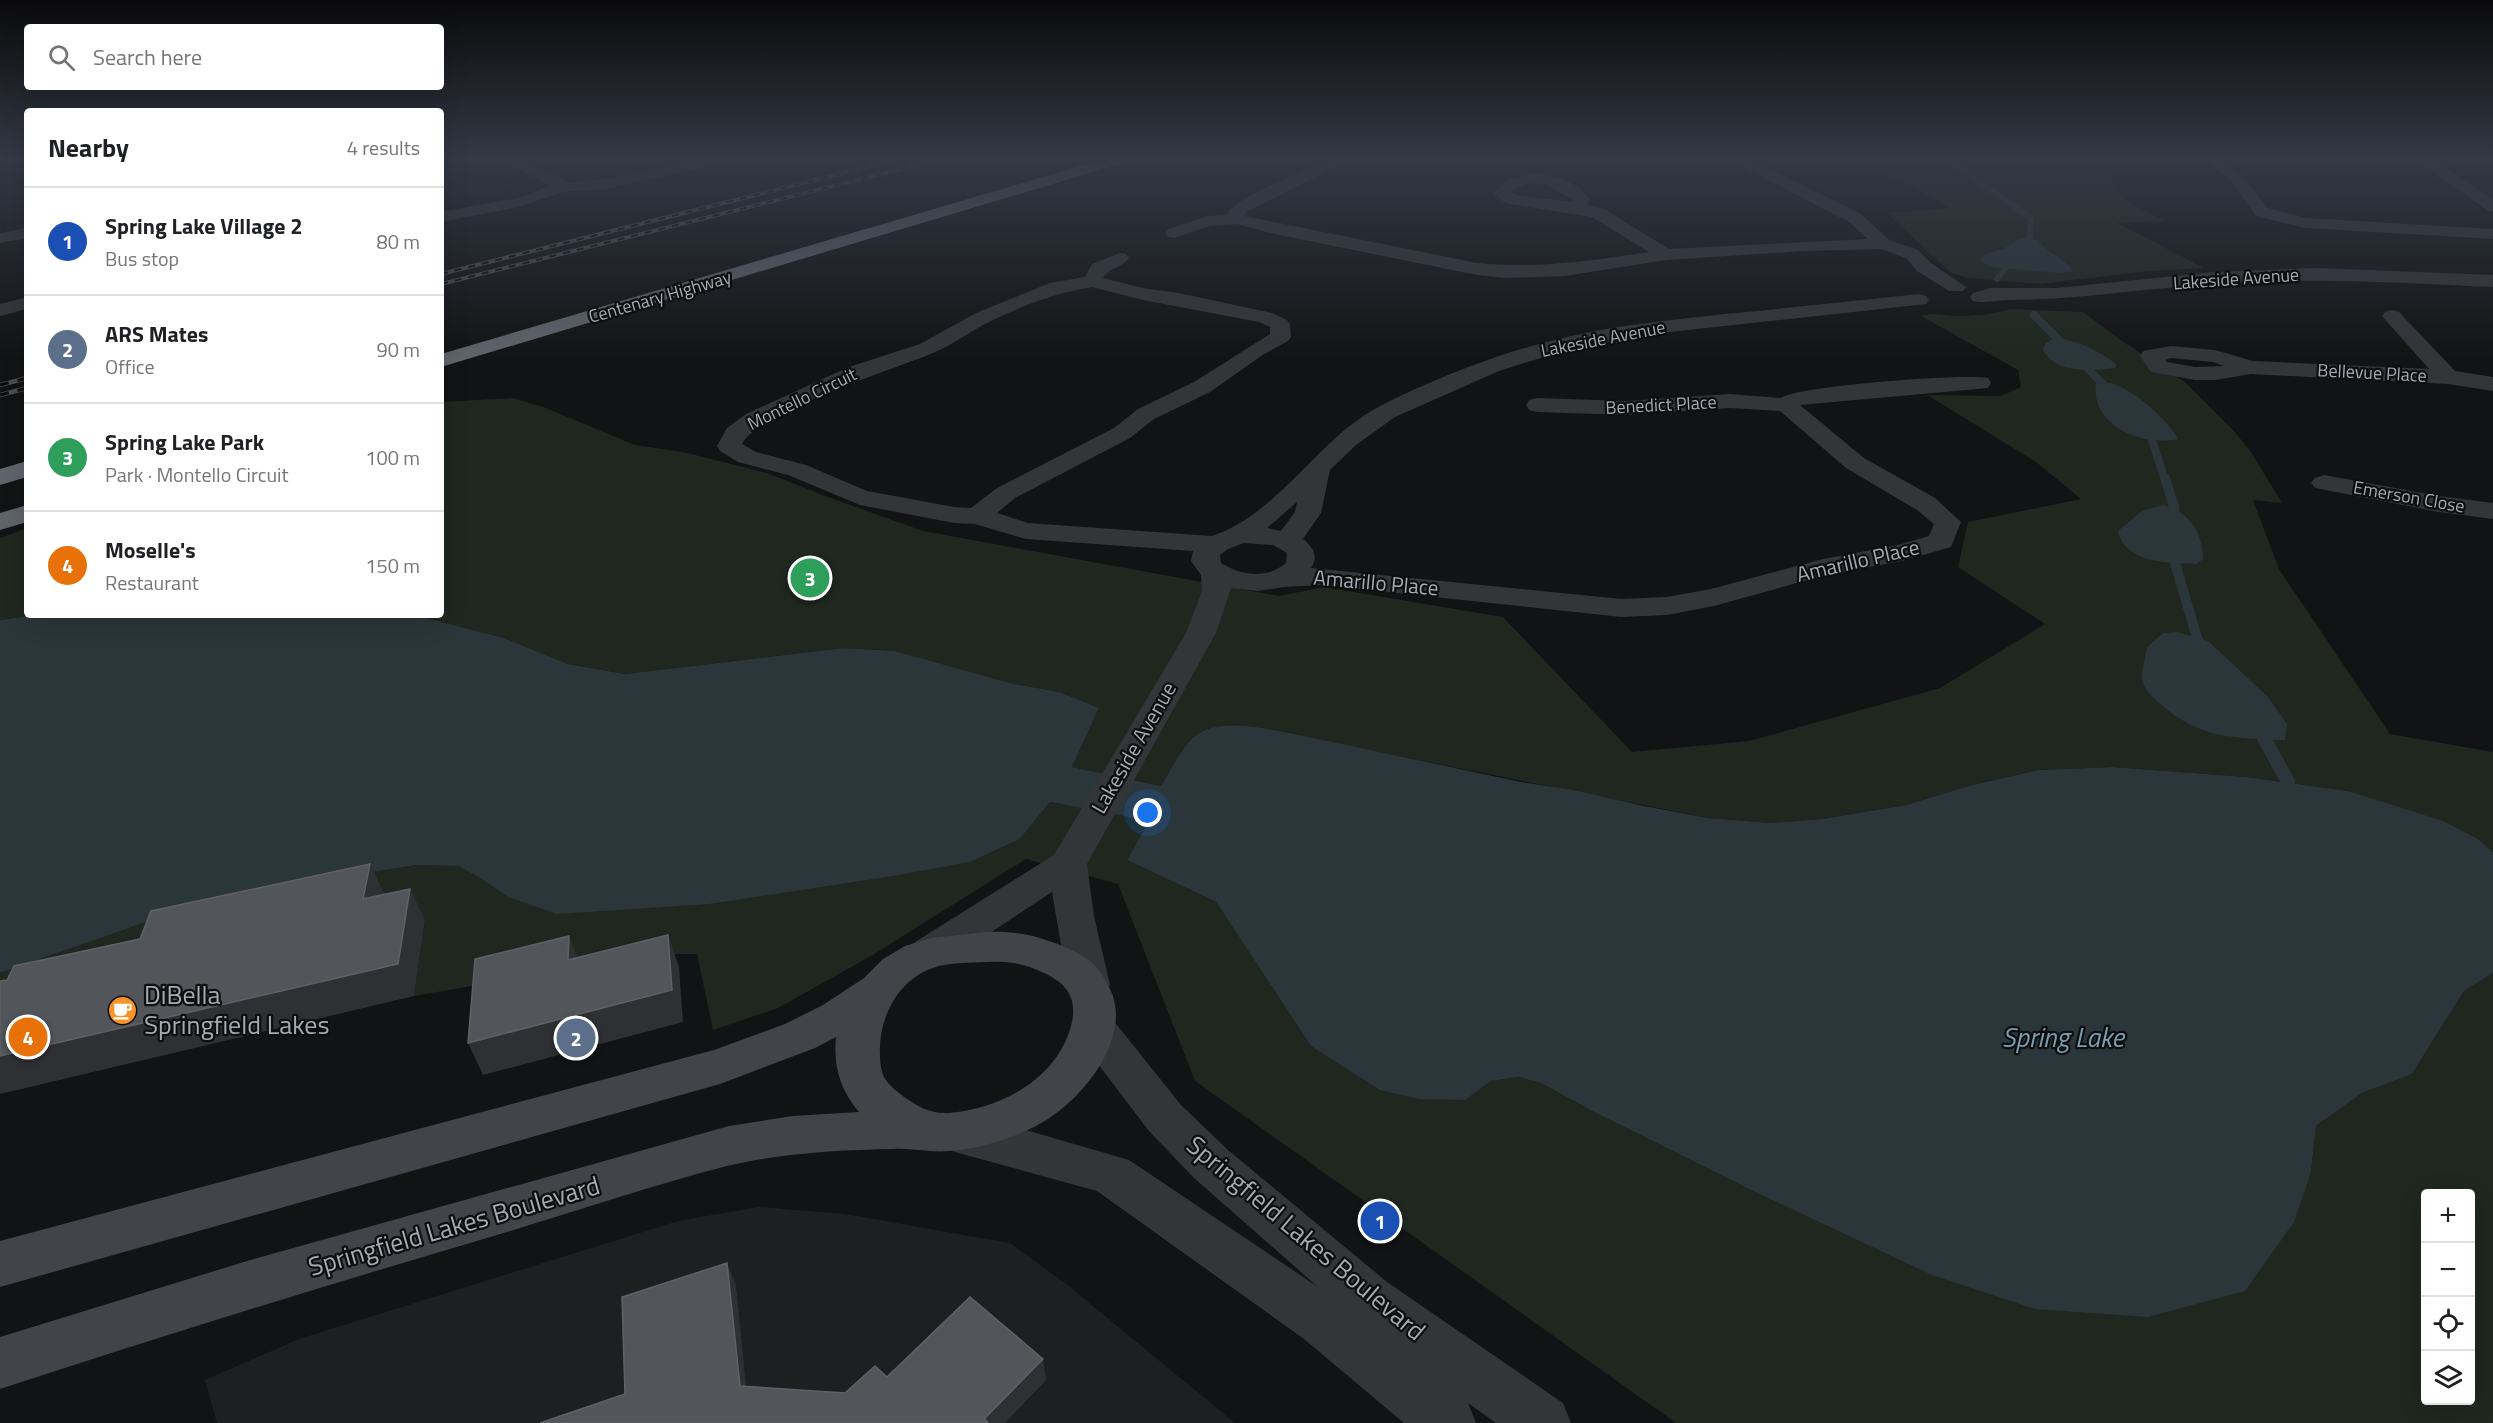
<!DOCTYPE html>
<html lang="en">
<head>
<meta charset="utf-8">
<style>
	body { margin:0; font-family:"Titillium Web",sans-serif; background:#f6f6f6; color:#202124 }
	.controls { position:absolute; right:18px; bottom:18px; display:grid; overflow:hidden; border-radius:6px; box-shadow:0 6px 24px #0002 }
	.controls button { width:54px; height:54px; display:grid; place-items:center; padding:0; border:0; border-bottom:2px solid #e0e0e0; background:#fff; color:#202124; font:30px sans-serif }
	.you { position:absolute; left:1148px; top:813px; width:21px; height:21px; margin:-15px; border:4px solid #fff; border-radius:50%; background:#1a73e8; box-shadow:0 0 0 9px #1a73e833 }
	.badge { display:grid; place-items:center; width:39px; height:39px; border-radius:50%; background:#0f766e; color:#fff; font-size:20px; font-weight:700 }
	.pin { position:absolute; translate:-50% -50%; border:3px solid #fff; box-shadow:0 2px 6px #0006 }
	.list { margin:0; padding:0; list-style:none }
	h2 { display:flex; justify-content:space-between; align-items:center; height:78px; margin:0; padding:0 24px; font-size:26px }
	h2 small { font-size:20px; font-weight:400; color:#757577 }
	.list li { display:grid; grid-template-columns:39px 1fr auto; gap:18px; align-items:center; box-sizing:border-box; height:108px; padding:0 24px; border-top:2px solid #e0e0e0 }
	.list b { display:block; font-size:22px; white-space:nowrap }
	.list p { margin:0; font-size:20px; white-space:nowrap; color:#757577 }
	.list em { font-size:20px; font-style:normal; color:#757577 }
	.icon { flex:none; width:33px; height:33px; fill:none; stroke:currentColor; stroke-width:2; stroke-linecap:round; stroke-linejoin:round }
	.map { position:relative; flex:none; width:2493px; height:1423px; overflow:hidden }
	.search { position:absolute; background:#fff; box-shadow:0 6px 24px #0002; left:24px; top:24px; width:420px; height:66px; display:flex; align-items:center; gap:15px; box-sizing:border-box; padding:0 21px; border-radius:6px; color:#757577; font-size:22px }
	.panel { position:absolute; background:#fff; box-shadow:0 6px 24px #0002; left:24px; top:108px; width:420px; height:510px; border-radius:6px }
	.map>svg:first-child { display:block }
</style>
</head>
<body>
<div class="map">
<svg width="2493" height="1423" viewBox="0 0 2493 1423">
	<rect width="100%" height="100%" fill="#121314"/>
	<!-- built -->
	<path fill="#1e1f21" d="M759 1207 845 1214 1010 1243 1065 1283 1235 1423H217L205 1380 299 1339 678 1221Z"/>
	<!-- green -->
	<g fill="#1f271f" fill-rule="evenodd">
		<path d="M1856 159H2096L2127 202 2165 221 2117 223 2204 268 2140 272 2040 284 1967 278 1950 272 1887 213 1953 208Z"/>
		<path d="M2011 309 2083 312 2122 341 2185 382 2234 431 2251 452 2282 503 2253 500 2279 569 2390 734 2493 752V852L2478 839 2348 791 2247 777 2112 767 2038 770 1972 785 1906 805 1822 819 1770 823 1708 818 1348 746 1290 733C1262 728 1219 717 1195 736 1183 745 1170 773 1161 786L1072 767 1099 708 1060 692 1014 684 895 651 843 648 625 674 568 664 504 638 414 615H441V402L513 398 546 408 635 445 683 452 767 473 828 497 923 531 1279 596 1324 587 1503 617 1632 752 1749 741 1940 688 2045 624 1958 567 1968 522 2081 499 2036 462 1927 395 2001 396 2021 387 2018 370 1921 316C1933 312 1945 316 1959 316 1977 316 1994 314 2011 309Z"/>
		<path d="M27 528V615H36L0 620V538Z"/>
		<path d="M1050 802 1150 821 1127 860 1216 902 1311 1046 1464 1100 1491 1081 1518 1077 1541 1083 1592 1111 1745 1187 2311 1172 2316 1126 2362 1093 2412 1074 2464 991 2493 973V1423H1676L1195 1081 1118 884 1026 859 871 956 778 1008 713 1030 697 954H658L414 996 425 920 0 1018V973L155 919 313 882 416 865 458 866 482 879 808 888 970 862 1020 839ZM2426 1194H2470V1400H2426Z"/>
	</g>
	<!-- water -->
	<g fill="#2a363a">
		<path d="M2020 238 2038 240C2047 253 2065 258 2072 271L2060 273 1991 267 1980 260 1981 256 2005 248Z"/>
		<path d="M2055 338C2077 340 2098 350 2116 364L2115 368C2092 371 2056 374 2043 350L2045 344Z"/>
		<path d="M2096 383C2102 383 2110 382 2116 385 2137 393 2167 419 2178 439 2143 447 2090 426 2096 383Z"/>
		<path d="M2163 505C2189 512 2203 532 2203 559L2197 564C2168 562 2126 565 2118 531L2142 511Z"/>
		<path d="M36 615H414L504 638 568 664 625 674 843 648 895 651 1014 684 1060 692 1099 708 1072 767 1161 786C1169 773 1183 745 1195 736 1219 717 1262 728 1290 733L1521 782 1573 790 1644 806 1708 818 1770 823 1822 819 1906 805 1972 785 2038 770 2112 767 2247 777 2348 791 2443 821 2478 839 2493 852V973L2464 991 2412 1074 2362 1093 2316 1126 2311 1172 2294 1222 2245 1291 2148 1317 2035 1309 1932 1275 1745 1187 1592 1111 1541 1083 1518 1077 1491 1081 1465 1100 1419 1099 1380 1090 1311 1046 1216 902 1127 860 1149 821 1050 802 1020 839 970 862 893 876 709 904 557 914 508 897 482 879 458 866 416 865 313 882 155 919 0 973V620Z"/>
		<path d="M2177 632 2208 641 2268 697 2287 724 2285 740C2232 738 2199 739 2158 702 2152 697 2143 688 2142 679 2141 670 2146 657 2147 647L2163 633Z"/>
	</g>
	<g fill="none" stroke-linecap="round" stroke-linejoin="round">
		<!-- stream-far3 -->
		<path stroke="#2a363a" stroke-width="6" d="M1947 159 2031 218 2030 238 1997 279"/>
		<!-- stream-far2 -->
		<g stroke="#2a363a" stroke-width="8">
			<path d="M2034 315 2114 395"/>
			<path d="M2148 428 2165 480"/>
		</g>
		<!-- stream-far1 -->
		<g stroke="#2a363a" stroke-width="10">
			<path d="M2165 478 2174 507V523"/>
			<path d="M2173 546V556L2197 638 2206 652"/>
		</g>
		<!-- stream -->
		<path stroke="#2a363a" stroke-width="14" d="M2257 725 2288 782"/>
		<!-- minor -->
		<g fill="#333539" fill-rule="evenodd">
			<path d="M500 159H520L563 179 565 183 611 178 699 159H729L722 163 611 188 562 192 519 207 441 222V212L517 198 550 186Z"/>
			<path d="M1331 159H1352L1246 212 1244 216 1477 263C1535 269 1591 261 1649 252L1592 217 1510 204 1504 202 1494 193C1516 163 1569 171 1590 199L1587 205 1604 209 1669 249 1868 239 1849 222 1729 159H1749L1861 214 1889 240 1918 250 1931 263 1966 287 1963 291H1949L1917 271 1906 258 1881 249 1804 251 1666 260 1565 276 1506 278 1477 275 1270 233 1237 224 1210 226 1174 238 1168 237 1165 233 1168 229 1208 216 1227 215C1232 198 1312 168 1331 159ZM1531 183 1548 185 1573 200 1572 202 1515 195 1511 192 1516 188Z"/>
			<path d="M2203 159H2220L2241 175 2268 208 2306 218 2493 229V239L2306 228 2256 216 2231 181Z"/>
			<path d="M2415 159H2433L2493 200V212L2487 210Z"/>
			<path d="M27 228V238L0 243V233Z"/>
			<path d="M1120 253 1126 254 1129 258C1122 268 1109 267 1103 278L1143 288 1179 293 1272 313 1287 320 1290 324 1291 337 1288 341 1264 354 1210 392 1154 419 1130 438 1015 498 997 513 1028 523 1212 536C1280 513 1317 439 1380 406 1436 378 1501 352 1563 338 1616 325 1671 320 1725 314 1789 308 1854 301 1919 294L1926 296 1929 300 1926 304 1651 334 1569 349 1499 371 1395 417 1356 445 1330 470 1321 513 1303 539C1313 547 1319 556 1311 568L1621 599 1667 597 1711 589 1823 559 1898 545 1929 536 1934 524 1917 510 1846 468 1780 411 1730 408 1626 415 1537 412 1529 410 1526 405 1529 400 1537 398 1626 401 1730 394 1781 398C1795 386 1966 373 1988 378L1991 383 1988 388 1800 405 1864 458 1935 498 1961 522 1951 547 1902 561 1826 575 1714 606 1667 615 1621 617 1322 585 1284 587 1258 591 1231 588 1216 633 1087 864 1094 916 1110 985 1104 996 1089 1001 1074 996 1068 985 1052 892 943 964 929 968 915 964 909 953 915 942 1054 855 1186 633 1202 591 1201 575 1191 561 1193 551 1026 539 975 524 954 523 860 505 788 475 738 462 720 451 717 446 727 428 746 414 849 367 920 344 976 313 1050 283 1085 277 1092 264ZM1092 287 1143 300 1259 322 1270 327V334L1194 382 1138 409 1114 428 997 488 971 508 954 507 867 491 806 465 756 452 742 444C756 413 897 368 933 353 953 345 970 331 989 322 1021 306 1056 293 1092 287ZM1297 502 1295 512 1281 531 1267 528ZM1244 543 1273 545 1287 553 1286 563C1267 579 1242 576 1221 563L1220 555 1228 549Z"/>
			<path d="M2318 268 2493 275V287C2400 283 2307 277 2214 284 2145 288 2078 300 2009 300 1997 300 1984 304 1973 301L1970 297 1973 293 1990 288H2057L2214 272Z"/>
			<path d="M27 297V309L0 316V304Z"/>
			<path d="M2392 310 2399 312 2455 371 2493 377V391L2448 384 2251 374 2215 380H2195L2151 372 2140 356 2143 351 2171 346 2215 350 2253 361 2429 369 2382 316 2385 312ZM2171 358 2213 362 2224 366 2195 367 2167 362 2165 360Z"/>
			<path d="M2324 475 2439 496 2493 503V519L2439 512 2315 488 2311 483 2315 478Z"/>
		</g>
		<!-- tertiary -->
		<path fill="#333539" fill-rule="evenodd" d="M1094 1010 1109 1015 1181 1105 1228 1150 1387 1282 1563 1403 1571 1423H1496L1454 1393 1468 1403 1476 1423H1404L1304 1339 1097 1191 933 1146 927 1132 933 1118 950 1113 1026 1130 1129 1160 1318 1287 1194 1178 1149 1131 1079 1039 1072 1027 1079 1015Z"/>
		<!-- secondary -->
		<path fill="#414449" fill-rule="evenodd" d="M987 932C1020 930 1051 939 1081 955 1094 962 1101 972 1108 985 1137 1036 1080 1104 1036 1126 1010 1139 979 1149 949 1151 931 1153 912 1148 894 1149 839 1150 781 1153 727 1166 653 1185 580 1210 507 1232 337 1282 168 1334 0 1389V1337L247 1261 729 1126 793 1116 859 1112C840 1090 833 1065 836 1037L815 1048 720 1084 0 1287V1241L714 1050 785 1024 823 1005 864 978 883 959 905 946 931 938ZM987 962C1008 961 1024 963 1044 973 1066 983 1077 997 1072 1022 1060 1077 1002 1109 949 1113 932 1114 921 1108 907 1099 899 1093 889 1086 884 1077 881 1071 880 1062 880 1055 878 1020 897 980 933 968 948 962 970 963 987 962Z"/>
		<!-- motorway -->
		<g fill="#5f646b" fill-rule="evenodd">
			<path d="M1104 159H1128L1126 162 441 367V354Z"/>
			<path d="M27 461V477L0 485V469Z"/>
			<path d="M27 505V522L0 530V513Z"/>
		</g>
		<defs>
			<g id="rail-far1">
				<path d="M441 274 899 159"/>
				<path d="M441 284 941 159"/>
			</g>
			<g id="rail">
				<path d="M0 385 27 378"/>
				<path d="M0 395 27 388"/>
			</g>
		</defs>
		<!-- rail-far1 casing -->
		<use href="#rail-far1" stroke="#4a4d52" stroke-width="4"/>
		<!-- rail casing -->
		<use href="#rail" stroke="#4a4d52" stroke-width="4.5"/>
		<!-- rail-far1 -->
		<use href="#rail-far1" stroke="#0e0e0f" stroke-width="2" stroke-dasharray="7" stroke-linecap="butt"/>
		<!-- rail -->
		<use href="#rail" stroke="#0e0e0f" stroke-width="3" stroke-dasharray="9" stroke-linecap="butt"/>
	</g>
	<!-- shaded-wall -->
	<g fill="#2e3033">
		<path d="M370 864 385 895 363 899Z"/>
		<path d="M410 889 425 920 414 996 0 1094V1056Z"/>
		<path d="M668 935 679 967 683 1022 483 1075 468 1043Z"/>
		<path d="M569 936 581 967 568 960Z"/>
		<path d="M727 1263 736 1285 748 1407 740 1386Z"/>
		<path d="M1043 1359 1046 1380 1005 1423H985L984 1419Z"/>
	</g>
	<!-- building -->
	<g fill="#52555a" stroke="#5e6268" stroke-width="1.5">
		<path d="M370 864 363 899 410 889 398 964 0 1056V981L7 980 14 966 140 939 151 911Z"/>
		<path d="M668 935 672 990 468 1043 475 959 569 936 568 960Z"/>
		<path d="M727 1263 740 1386 845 1393 875 1366 887 1377 970 1297 1043 1359 984 1419 988 1423H540L625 1394 622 1297Z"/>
	</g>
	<!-- sky -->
	<linearGradient id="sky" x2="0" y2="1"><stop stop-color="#0a0a0b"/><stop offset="0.44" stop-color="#333945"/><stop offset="1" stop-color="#333945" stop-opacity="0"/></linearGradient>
	<rect width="2493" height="359" fill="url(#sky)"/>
	<!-- icons -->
	<defs>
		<symbol id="cafe-disc" viewBox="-11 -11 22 22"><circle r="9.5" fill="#f89427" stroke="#0e0e0f"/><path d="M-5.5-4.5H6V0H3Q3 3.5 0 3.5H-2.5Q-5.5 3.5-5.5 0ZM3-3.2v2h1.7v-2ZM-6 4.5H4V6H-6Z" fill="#fff"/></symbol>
	</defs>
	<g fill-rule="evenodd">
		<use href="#cafe-disc" x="106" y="994" width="33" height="33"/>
	</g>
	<g text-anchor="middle" stroke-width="4.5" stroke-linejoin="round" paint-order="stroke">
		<!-- far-street labels -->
		<g font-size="18" fill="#a3abb5" stroke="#0e0e0f">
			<text transform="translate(2236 279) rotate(-4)" y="6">Lakeside Avenue</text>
			<text transform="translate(660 297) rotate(-16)" y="6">Centenary Highway</text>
			<text transform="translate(1603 339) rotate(-11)" y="6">Lakeside Avenue</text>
			<text transform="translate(2372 373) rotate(3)" y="6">Bellevue Place</text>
			<text transform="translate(802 399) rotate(-26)" y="6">Montello Circuit</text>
			<text transform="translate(1661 405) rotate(-3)" y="6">Benedict Place</text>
			<text transform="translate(2409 497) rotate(10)" y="6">Emerson Close</text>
		</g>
		<!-- street labels -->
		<g font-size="21" fill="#a3abb5" stroke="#0e0e0f">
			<text transform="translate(1858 561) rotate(-13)" y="7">Amarillo Place</text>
			<text transform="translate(1376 583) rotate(5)" y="7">Amarillo Place</text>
			<text transform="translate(1134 748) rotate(-60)" y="7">Lakeside Avenue</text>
		</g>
		<!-- near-poi labels -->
		<g font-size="26" fill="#a3abb5" stroke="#0e0e0f" text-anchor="start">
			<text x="144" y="1004">DiBella<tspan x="144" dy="30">Springfield Lakes</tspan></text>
		</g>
		<!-- near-street labels -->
		<g font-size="26" fill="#a3abb5" stroke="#0e0e0f">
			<text transform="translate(454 1226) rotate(-16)" y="9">Springfield Lakes Boulevard</text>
			<text transform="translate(1306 1238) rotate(40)" y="9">Springfield Lakes Boulevard</text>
		</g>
		<!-- near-water labels -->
		<g font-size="27" font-style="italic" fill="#799fb2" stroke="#0e0e0f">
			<text x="2063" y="1047">Spring Lake</text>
		</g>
	</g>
</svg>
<div class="controls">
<button>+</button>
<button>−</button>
<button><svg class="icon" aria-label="locate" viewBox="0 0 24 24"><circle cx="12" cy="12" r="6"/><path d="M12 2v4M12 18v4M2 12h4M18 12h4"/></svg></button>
<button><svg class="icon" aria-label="layers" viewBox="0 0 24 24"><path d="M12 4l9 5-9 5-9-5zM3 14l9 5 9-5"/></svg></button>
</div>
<div class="you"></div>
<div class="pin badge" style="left:1380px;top:1221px;background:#1a4fb4">1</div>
<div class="pin badge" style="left:576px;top:1038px;background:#5c6f8a">2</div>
<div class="pin badge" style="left:810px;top:578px;background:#2e9e5b">3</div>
<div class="pin badge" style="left:28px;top:1037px;background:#e8710a">4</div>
<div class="search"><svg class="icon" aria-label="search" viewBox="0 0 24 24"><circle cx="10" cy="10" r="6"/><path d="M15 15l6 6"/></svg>Search here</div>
<section class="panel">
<h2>Nearby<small>4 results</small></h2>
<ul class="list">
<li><span class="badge" style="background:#1a4fb4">1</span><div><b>Spring Lake Village 2</b><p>Bus stop</p></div><em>80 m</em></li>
<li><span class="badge" style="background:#5c6f8a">2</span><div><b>ARS Mates</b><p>Office</p></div><em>90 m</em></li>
<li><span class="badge" style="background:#2e9e5b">3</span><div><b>Spring Lake Park</b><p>Park · Montello Circuit</p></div><em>100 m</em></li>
<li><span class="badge" style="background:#e8710a">4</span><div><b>Moselle's</b><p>Restaurant</p></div><em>150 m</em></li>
</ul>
</section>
</div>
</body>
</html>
